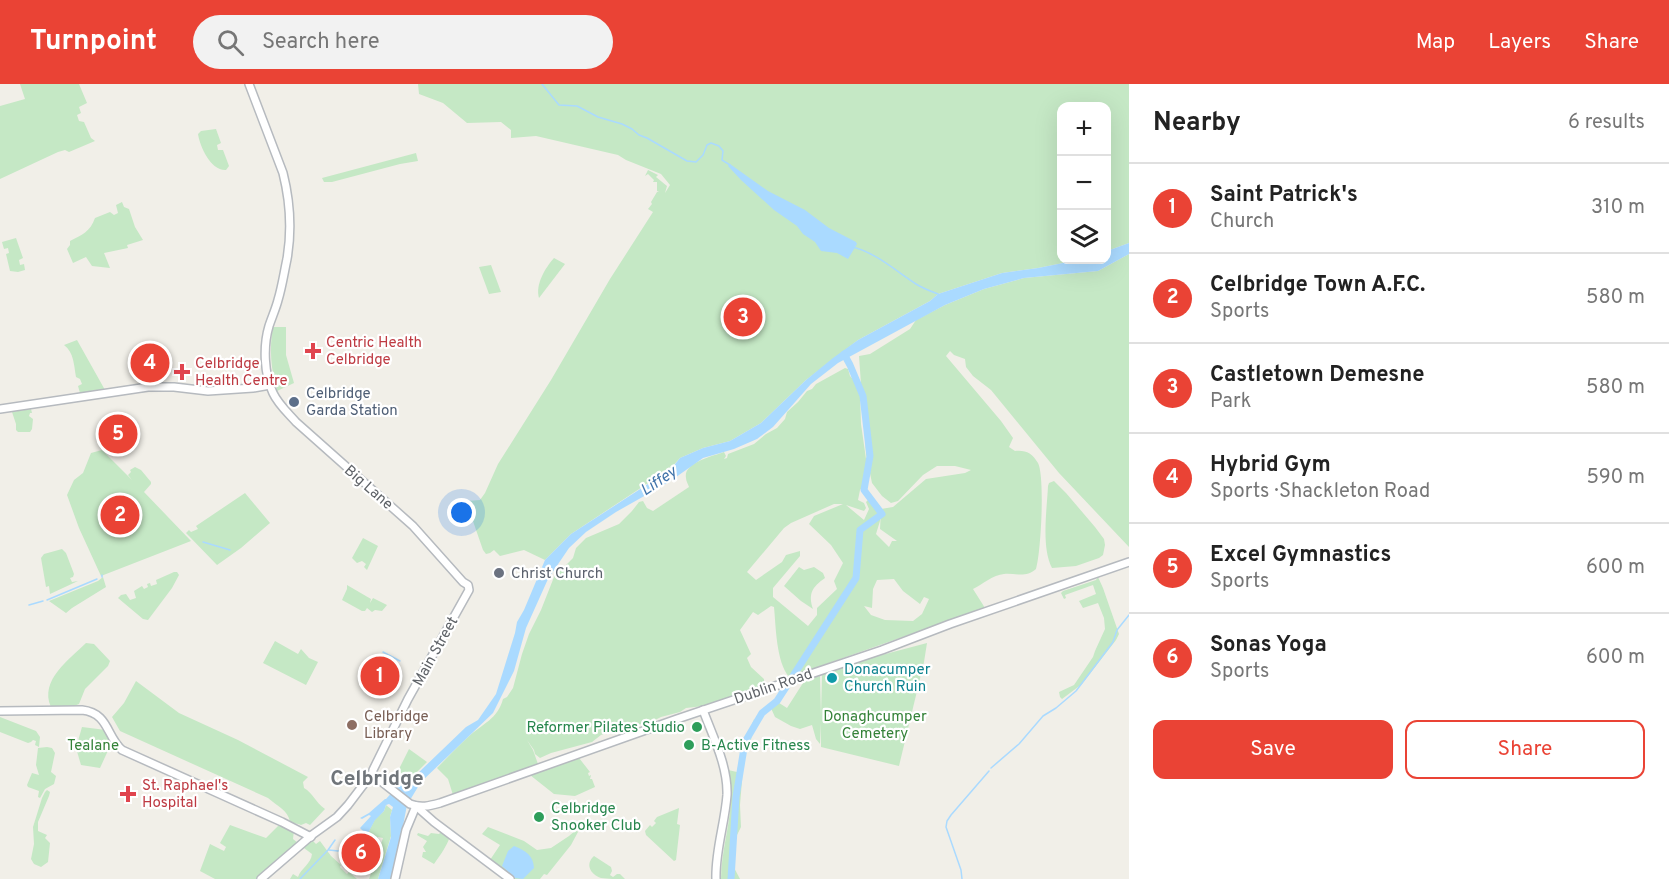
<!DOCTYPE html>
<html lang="en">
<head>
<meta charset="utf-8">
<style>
	body { margin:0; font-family:Overpass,sans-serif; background:#f2f2f2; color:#222 }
	.controls { position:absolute; right:18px; top:18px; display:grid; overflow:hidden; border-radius:12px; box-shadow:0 6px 24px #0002 }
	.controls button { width:54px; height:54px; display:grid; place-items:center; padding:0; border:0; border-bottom:2px solid #e0e0e0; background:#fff; color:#222; font:30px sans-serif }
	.you { position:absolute; left:462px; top:429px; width:21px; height:21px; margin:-15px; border:4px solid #fff; border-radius:50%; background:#1a73e8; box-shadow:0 0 0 9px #1a73e833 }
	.badge { display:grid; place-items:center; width:39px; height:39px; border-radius:50%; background:#ea4335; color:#fff; font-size:20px; font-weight:700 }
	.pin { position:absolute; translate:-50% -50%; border:3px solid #fff; box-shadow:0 2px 6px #0006 }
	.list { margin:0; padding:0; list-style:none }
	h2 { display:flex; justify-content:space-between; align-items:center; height:78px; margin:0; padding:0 24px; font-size:26px }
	h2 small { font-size:20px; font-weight:400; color:#767676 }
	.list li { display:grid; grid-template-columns:39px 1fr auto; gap:18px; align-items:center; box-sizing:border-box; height:90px; padding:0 24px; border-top:2px solid #e0e0e0 }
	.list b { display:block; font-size:22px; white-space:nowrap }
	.list p { margin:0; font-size:20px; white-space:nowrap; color:#767676 }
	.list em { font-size:20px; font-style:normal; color:#767676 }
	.actions { display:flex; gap:12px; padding:18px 24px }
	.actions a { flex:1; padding:14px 0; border:2px solid #ea4335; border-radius:12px; text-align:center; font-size:21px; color:#ea4335 }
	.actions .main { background:#ea4335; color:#fff }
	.icon { flex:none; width:33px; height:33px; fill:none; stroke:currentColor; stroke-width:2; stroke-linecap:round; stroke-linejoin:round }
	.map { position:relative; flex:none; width:1129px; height:795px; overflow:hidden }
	header { display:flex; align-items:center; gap:36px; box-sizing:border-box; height:84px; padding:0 30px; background:#ea4335; color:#fff }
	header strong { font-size:28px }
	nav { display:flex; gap:33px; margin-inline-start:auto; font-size:21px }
	.search { width:420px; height:54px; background:#f2f2f2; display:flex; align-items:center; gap:15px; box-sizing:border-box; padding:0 21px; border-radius:33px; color:#767676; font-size:22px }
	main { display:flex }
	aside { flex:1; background:#fff }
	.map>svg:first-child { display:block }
</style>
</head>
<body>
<header>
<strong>Turnpoint</strong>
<div class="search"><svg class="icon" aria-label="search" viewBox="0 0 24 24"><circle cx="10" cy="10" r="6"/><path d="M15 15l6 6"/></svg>Search here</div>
<nav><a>Map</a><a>Layers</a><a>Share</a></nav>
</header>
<main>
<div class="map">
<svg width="1129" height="795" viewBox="0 0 1129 795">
	<rect width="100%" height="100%" fill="#f1efe8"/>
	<!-- green -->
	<g fill="#c5e8c5" fill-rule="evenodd">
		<path d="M20 0H79L87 19 79 23 81 29 77 31 79 37 84 38 91 54 95 57 69 68 65 66 58 68 0 95V22L25 15Z"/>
		<path d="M418 0H1129V159L1107 167 1106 22H1062V176H1078L1038 184 1002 189 938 210 930 217 858 256 806 296 761 339 730 357 703 364 680 374 671 384 571 450 545 476 524 466 500 472 494 466 490 469 486 470 483 466 466 417 480 416 485 409 498 380 551 296 610 195 653 128 648 125 652 120 651 118 657 108 659 107H657V98H653L654 96 648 90 645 92 648 86 658 91 656 93 667 102 665 109 670 101 661 90 626 76 618 71 536 52 511 54V46L501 38 467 39 443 19 419 10Z"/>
		<path d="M216 45 221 59 217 61 218 66H223L229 82 226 86C211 87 200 63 198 50L201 47Z"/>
		<path d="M416 69 418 77 400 80 332 98H324L322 94Z"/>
		<path d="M122 118 124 123 129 125 135 143 143 156 127 161 128 164 104 169 110 184 92 182 86 173 73 179 67 165 70 161V157C82 151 90 148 95 134L110 128 114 131 118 129 116 121Z"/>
		<path d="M16 154 23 174 19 176 20 181 24 180 25 186 18 188 10 187 6 170 9 169 8 164 4 165 2 158Z"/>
		<path d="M1129 170V463L1059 389 991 306 973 292 966 283 965 275 954 271 950 267 946 272 1001 337 1013 354 1009 363 1015 367C1026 366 1032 369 1038 379 1045 392 1041 469 1036 485 1026 494 1016 489 1004 490 993 491 983 500 973 505L985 524 789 593C776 577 776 543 774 523L771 522 758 531 753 528 740 546 751 570 747 574 751 583 764 595V601L704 622 686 624 680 628 661 633 653 637 633 642 629 646 625 644H618L601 651 592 658 551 669 540 674 535 670 534 666 527 656 533 666 538 680 486 701 453 711 448 695 437 684C447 674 457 663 468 653 482 640 498 635 503 615L507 613 513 604 522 570 529 550 541 526 556 488H559L573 474 576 464 586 454 619 440 632 427 639 418 643 417 647 424 653 427 689 403C688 400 686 397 686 394 683 378 714 372 724 368L726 372 724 375 727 374 728 370 754 360 766 350 777 344 785 335 787 328 798 318 807 307 812 305 816 300 845 284 848 285 850 292 856 298 860 309 861 340 867 382 866 398 860 406 858 416 864 419 866 424 864 427 846 421 864 436 869 425 866 418 868 416 879 424 880 437 876 450 889 463 892 457H897L880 445 881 425 893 423 926 395 965 389 971 386 955 382H937L923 391 898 417 891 419 882 412 872 399 866 370 859 272 870 270 910 245 916 236 945 221 984 205 1024 194 1098 187ZM834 420H843L814 432 809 440 831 461 843 479 834 497 837 505 817 524V531L808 542 773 513V504L800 472V467L786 471 782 478 756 496 747 488 784 444 791 439ZM894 495 903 507 920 520 924 513 929 515 922 530 913 537 885 536 871 531 864 522 872 524 873 505 877 496Z"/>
		<path d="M554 174 565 180 539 214C535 201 545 184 554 174Z"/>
		<path d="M491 181 501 208 489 210 479 183Z"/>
		<path d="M273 243H286V271L294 299 277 307C271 285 269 265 273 243Z"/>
		<path d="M77 256 105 306 80 309 78 302 82 300 80 295 76 293C74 282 74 268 64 261Z"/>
		<path d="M31 325 32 329H30L29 332 33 335 32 345 30 348H18L16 346V340L12 328Z"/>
		<path d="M102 366 132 396 128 391 131 388 130 386 135 383 141 386 151 398V400L144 408 191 457 101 492 79 444 67 411 74 396 83 389 91 369Z"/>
		<path d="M1054 397 1066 409 1095 443 1104 455 1105 461 1103 471 1099 474 1076 482 1052 484C1041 463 1047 425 1048 402L1049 399Z"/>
		<path d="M245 409 270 439 241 464 217 481 186 449 189 446 191 448 198 445 196 442Z"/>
		<path d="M363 454 378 462 367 486 364 483 366 480 362 477 357 479 352 474Z"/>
		<path d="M62 465 66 469 74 490 73 493 70 494 72 498 78 497 50 510 49 502 46 503 41 474 44 470Z"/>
		<path d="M799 483 804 486 814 483 823 489 825 494C812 503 808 510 813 525L801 517 784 502Z"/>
		<path d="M174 488H177L179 491 172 504 148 536 143 535 118 514 121 511 126 510 130 516 136 514 134 507 142 502 144 505 148 503 147 500 150 499 151 502 157 500 156 496Z"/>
		<path d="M103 493 106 503 72 524 66 529 49 517 98 497Z"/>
		<path d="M1098 493 1103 504 1119 550 1116 556 1082 600 1062 615 1060 613 1059 608 1074 601 1093 573 1095 567 1105 545 1104 534 1098 519 1083 524 1079 517 1096 510 1093 501 1065 511 1066 514 1064 515 1061 509 1063 507 1096 496Z"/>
		<path d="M347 501 371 515 370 519 373 514 387 521 382 527 375 526 372 528 367 524 365 527H362L342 516 347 505Z"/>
		<path d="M275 557 298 570 301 565 309 574 318 578 306 601 263 579Z"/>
		<path d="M86 559 94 560 110 577 108 582 85 605 79 620 74 622 51 623C39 596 70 575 86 559Z"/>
		<path d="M927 559 924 578 899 682 821 663V639L820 660 816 655 812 641 800 645 791 642 775 633 770 622 776 617 787 624 803 599V596L820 592 821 632 822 590 859 577Z"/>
		<path d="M136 597 179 629 238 656 308 693 303 698 304 704C313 709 315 718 325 725L310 741 306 739 301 741C297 739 294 740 290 738 288 726 277 722 268 714L120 647 112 633 124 619Z"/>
		<path d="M0 633 36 647 40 653 39 663 35 661 36 657 33 656 31 658 28 659 0 648Z"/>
		<path d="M754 635 751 656 747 661 743 684 740 721 741 743 735 755 731 778 740 795H721C721 760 738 720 728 686L737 688 741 669Z"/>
		<path d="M82 643 106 646 111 660 100 684 81 681 76 664Z"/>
		<path d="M47 663 52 664 55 669 51 688 56 692 54 700 45 705 40 714 38 713 39 707 28 703 27 701 32 689 39 691 36 681 38 664Z"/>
		<path d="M409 665 427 678 409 696 403 694 399 685Z"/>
		<path d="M579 674 590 688 588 689 589 692 591 691 590 695H592L595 703 575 712 554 710 530 691Z"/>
		<path d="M47 706 50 708 49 712 38 738V747L47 751 45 754 50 759 48 778 41 783 34 780 31 775 34 760 33 743 42 714 45 708Z"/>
		<path d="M386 721 392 726 390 733 391 752 378 795H369L383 754 378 753 376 760 367 751 375 735 384 727Z"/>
		<path d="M679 724 677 740 680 741 676 776 674 777 646 751 645 747 650 741 652 743 656 739 654 737 657 733Z"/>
		<path d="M280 740 294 746 293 755 298 759 256 795H215L200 787 210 760 224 767 226 763 220 759 230 741 266 754Z"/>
		<path d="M488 743 524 757 537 766 551 764 569 752 576 746 578 748 571 761 547 791 544 790 540 795H515L490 776 500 761 482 750Z"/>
		<path d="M443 746 450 752C447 762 441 770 434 780L422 773 423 768H426L423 763 427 757 417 751 418 749 428 752 431 749 439 750Z"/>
		<path d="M312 756 316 760 320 757 331 772 341 781 340 783 347 790 349 788 357 795H290L293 790 298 793C301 784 311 780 312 770L304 764Z"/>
		<path d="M594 772 611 783 612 787 610 791 613 793 617 790H620L625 795C618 795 607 795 601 794 590 790 585 780 594 772Z"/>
	</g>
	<!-- water -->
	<g fill="#aadaff">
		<path d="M730 80 768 107 805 126 829 144 856 158 857 160 848 175 837 169 821 167 815 158 803 150 797 142 774 126 741 96 728 82Z"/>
		<path d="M1129 159V170L1098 187 1024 194 984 205 945 221 838 279 811 300 773 343 757 355 734 365 703 374 669 398 616 428 586 448 569 464 548 495 526 544 514 587 493 629 421 698 407 721 395 784 392 795H378L391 753 390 733 393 723 389 720 386 721 384 727 375 736 367 751 360 744 371 732 369 731 362 735 360 734 369 729 385 715H386L396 704 416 691 466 643 478 636 496 610 515 549 517 538 524 526 545 476 571 450 671 385 680 374 703 364 730 357 761 339 806 296 833 274 858 256 930 217 938 210 1002 189 1038 184 1078 176H1106L1107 167Z"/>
		<path d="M514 762C526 767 533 771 534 784L523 795 515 794 502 782 508 767Z"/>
	</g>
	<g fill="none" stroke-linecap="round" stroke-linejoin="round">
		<!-- stream -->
		<g stroke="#aadaff" stroke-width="1.5">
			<path d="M542 0 559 21 577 22 598 33 622 40 632 45 639 51 647 54 687 77 696 78 703 71 707 61 711 59 719 62 723 67 722 76 730 81"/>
			<path d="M853 163C876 169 896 187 916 200 922 204 930 207 938 210"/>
			<path d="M203 458 230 466"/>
			<path d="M102 493V491"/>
			<path d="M47 516 97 495"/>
			<path d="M29 521 43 517"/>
			<path d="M383 568 400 577"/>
			<path d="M991 684 1019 660 1043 632 1056 624 1076 607 1113 558 1117 546 1129 531"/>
			<path d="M329 766 338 767 341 766"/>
			<path d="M300 795 328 766 335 756"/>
			<path d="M962 795 961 786 946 743 947 737 951 731 989 687"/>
		</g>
		<!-- river -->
		<g stroke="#aadaff" stroke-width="7">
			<path d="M793 592 856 494 860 446 882 430 864 406 870 372 863 312 850 281 844 270"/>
			<path d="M731 795 736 713 745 658 762 629 777 617 788 600"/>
		</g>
		<defs>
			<g id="secondary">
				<path d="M249 0 283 89C290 117 292 146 287 175 284 189 282 203 278 216 276 224 272 233 269 242 263 262 264 290 273 309 278 320 288 329 296 338L413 442 463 498 468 501 469 506 408 615 373 686 372 692"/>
				<path d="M0 325 148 303H174L208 307 253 304 270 301"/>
				<path d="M703 626C713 653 728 682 727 711 725 739 715 767 716 795"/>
				<path d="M0 627 82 626C109 629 106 652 122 666L282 738 311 753"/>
				<path d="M372 692 377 694 410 720C421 724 429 722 440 719L677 635 882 566 950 540 1129 478"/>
				<path d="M416 722 434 738 510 795"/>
				<path d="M261 795 312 751 337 733 348 721 367 696 372 692"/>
				<path d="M395 795 406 746 416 722"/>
			</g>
		</defs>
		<!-- secondary casing -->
		<use href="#secondary" stroke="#b6babf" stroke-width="10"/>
		<!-- secondary -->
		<use href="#secondary" stroke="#fff" stroke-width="7"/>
	</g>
	<!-- markers -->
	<g fill="#e0444e" stroke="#fff" stroke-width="2">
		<path d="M310 258h6v6h6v6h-6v6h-6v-6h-6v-6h6z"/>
		<path d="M179 279h6v6h6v6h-6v6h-6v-6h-6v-6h6z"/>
		<path d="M125 701h6v6h6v6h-6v6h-6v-6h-6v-6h6z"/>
	</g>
	<circle fill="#5c6f8a" stroke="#fff" stroke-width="2" cx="294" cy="318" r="6"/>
	<circle fill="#6b7280" stroke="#fff" stroke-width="2" cx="499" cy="489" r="6"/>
	<circle fill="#0f9aa8" stroke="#fff" stroke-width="2" cx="832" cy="594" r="6"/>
	<circle fill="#8d6e63" stroke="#fff" stroke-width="2" cx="352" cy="641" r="6"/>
	<g fill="#2e9e5b" stroke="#fff" stroke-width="2">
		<circle cx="697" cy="643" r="6"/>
		<circle cx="689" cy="661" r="6"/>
		<circle cx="539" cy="733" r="6"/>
	</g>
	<g text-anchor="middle" stroke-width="4.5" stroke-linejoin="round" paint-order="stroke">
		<!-- health labels -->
		<g font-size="15" fill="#be3a42" stroke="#fff" text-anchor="start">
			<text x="326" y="263">Centric Health<tspan x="326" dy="17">Celbridge</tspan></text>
			<text x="195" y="284">Celbridge<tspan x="195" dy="17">Health Centre</tspan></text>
			<text x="142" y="706">St. Raphael's<tspan x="142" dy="17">Hospital</tspan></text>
		</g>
		<!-- service labels -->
		<g font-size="15" fill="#4e5e75" stroke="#fff" text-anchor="start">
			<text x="306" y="314">Celbridge<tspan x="306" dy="17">Garda Station</tspan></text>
		</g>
		<!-- street labels -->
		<g font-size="15" fill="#5f6368" stroke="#fff">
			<text transform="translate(369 403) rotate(41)" y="5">Big Lane</text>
			<text transform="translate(435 567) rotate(-61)" y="5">Main Street</text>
			<text transform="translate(773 602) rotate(-19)" y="5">Dublin Road</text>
		</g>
		<!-- worship labels -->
		<g font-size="15" fill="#5b616d" stroke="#fff" text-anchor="start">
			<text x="511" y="494">Christ Church</text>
		</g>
		<!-- culture labels -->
		<g font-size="15" fill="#0d838f" stroke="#fff" text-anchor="start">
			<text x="844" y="590">Donacumper<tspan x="844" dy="17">Church Ruin</tspan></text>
		</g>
		<!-- education labels -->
		<g font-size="15" fill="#785e54" stroke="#fff" text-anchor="start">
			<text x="364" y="637">Celbridge<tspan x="364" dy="17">Library</tspan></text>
		</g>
		<!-- park labels -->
		<g font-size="15" fill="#348238" stroke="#fff">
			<text x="875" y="637">Donaghcumper<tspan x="875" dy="17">Cemetery</tspan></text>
			<text x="93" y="666">Tealane</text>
		</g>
		<!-- leisure labels -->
		<g font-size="15" fill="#27864d" stroke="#fff" text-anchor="start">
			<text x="685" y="648" text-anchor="end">Reformer Pilates Studio</text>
			<text x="701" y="666">B-Active Fitness</text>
			<text x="551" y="729">Celbridge<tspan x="551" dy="17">Snooker Club</tspan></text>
		</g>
		<!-- water labels -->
		<g font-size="16" font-style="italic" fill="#4174aa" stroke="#fff">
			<text transform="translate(658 396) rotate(-34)" y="6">Liffey</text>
		</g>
		<!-- district labels -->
		<g font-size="21" font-weight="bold" fill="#70757a" stroke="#fff">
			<text x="377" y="701">Celbridge</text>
		</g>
	</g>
</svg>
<div class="controls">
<button>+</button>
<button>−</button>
<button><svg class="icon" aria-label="layers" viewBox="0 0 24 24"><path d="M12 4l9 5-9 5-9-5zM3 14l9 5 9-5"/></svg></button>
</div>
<div class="you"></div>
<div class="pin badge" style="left:380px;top:592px">1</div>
<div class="pin badge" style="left:120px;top:431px">2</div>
<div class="pin badge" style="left:743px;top:233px">3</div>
<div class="pin badge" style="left:150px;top:279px">4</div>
<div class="pin badge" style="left:118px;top:350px">5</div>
<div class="pin badge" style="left:361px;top:769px">6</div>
</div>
<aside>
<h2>Nearby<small>6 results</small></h2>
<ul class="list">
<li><span class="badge">1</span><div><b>Saint Patrick's</b><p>Church</p></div><em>310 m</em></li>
<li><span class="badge">2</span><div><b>Celbridge Town A.F.C.</b><p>Sports</p></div><em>580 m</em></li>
<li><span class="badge">3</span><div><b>Castletown Demesne</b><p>Park</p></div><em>580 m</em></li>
<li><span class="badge">4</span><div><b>Hybrid Gym</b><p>Sports · Shackleton Road</p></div><em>590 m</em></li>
<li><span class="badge">5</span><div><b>Excel Gymnastics</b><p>Sports</p></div><em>600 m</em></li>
<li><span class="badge">6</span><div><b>Sonas Yoga</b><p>Sports</p></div><em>600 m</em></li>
</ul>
<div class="actions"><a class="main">Save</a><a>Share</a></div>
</aside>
</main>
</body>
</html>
